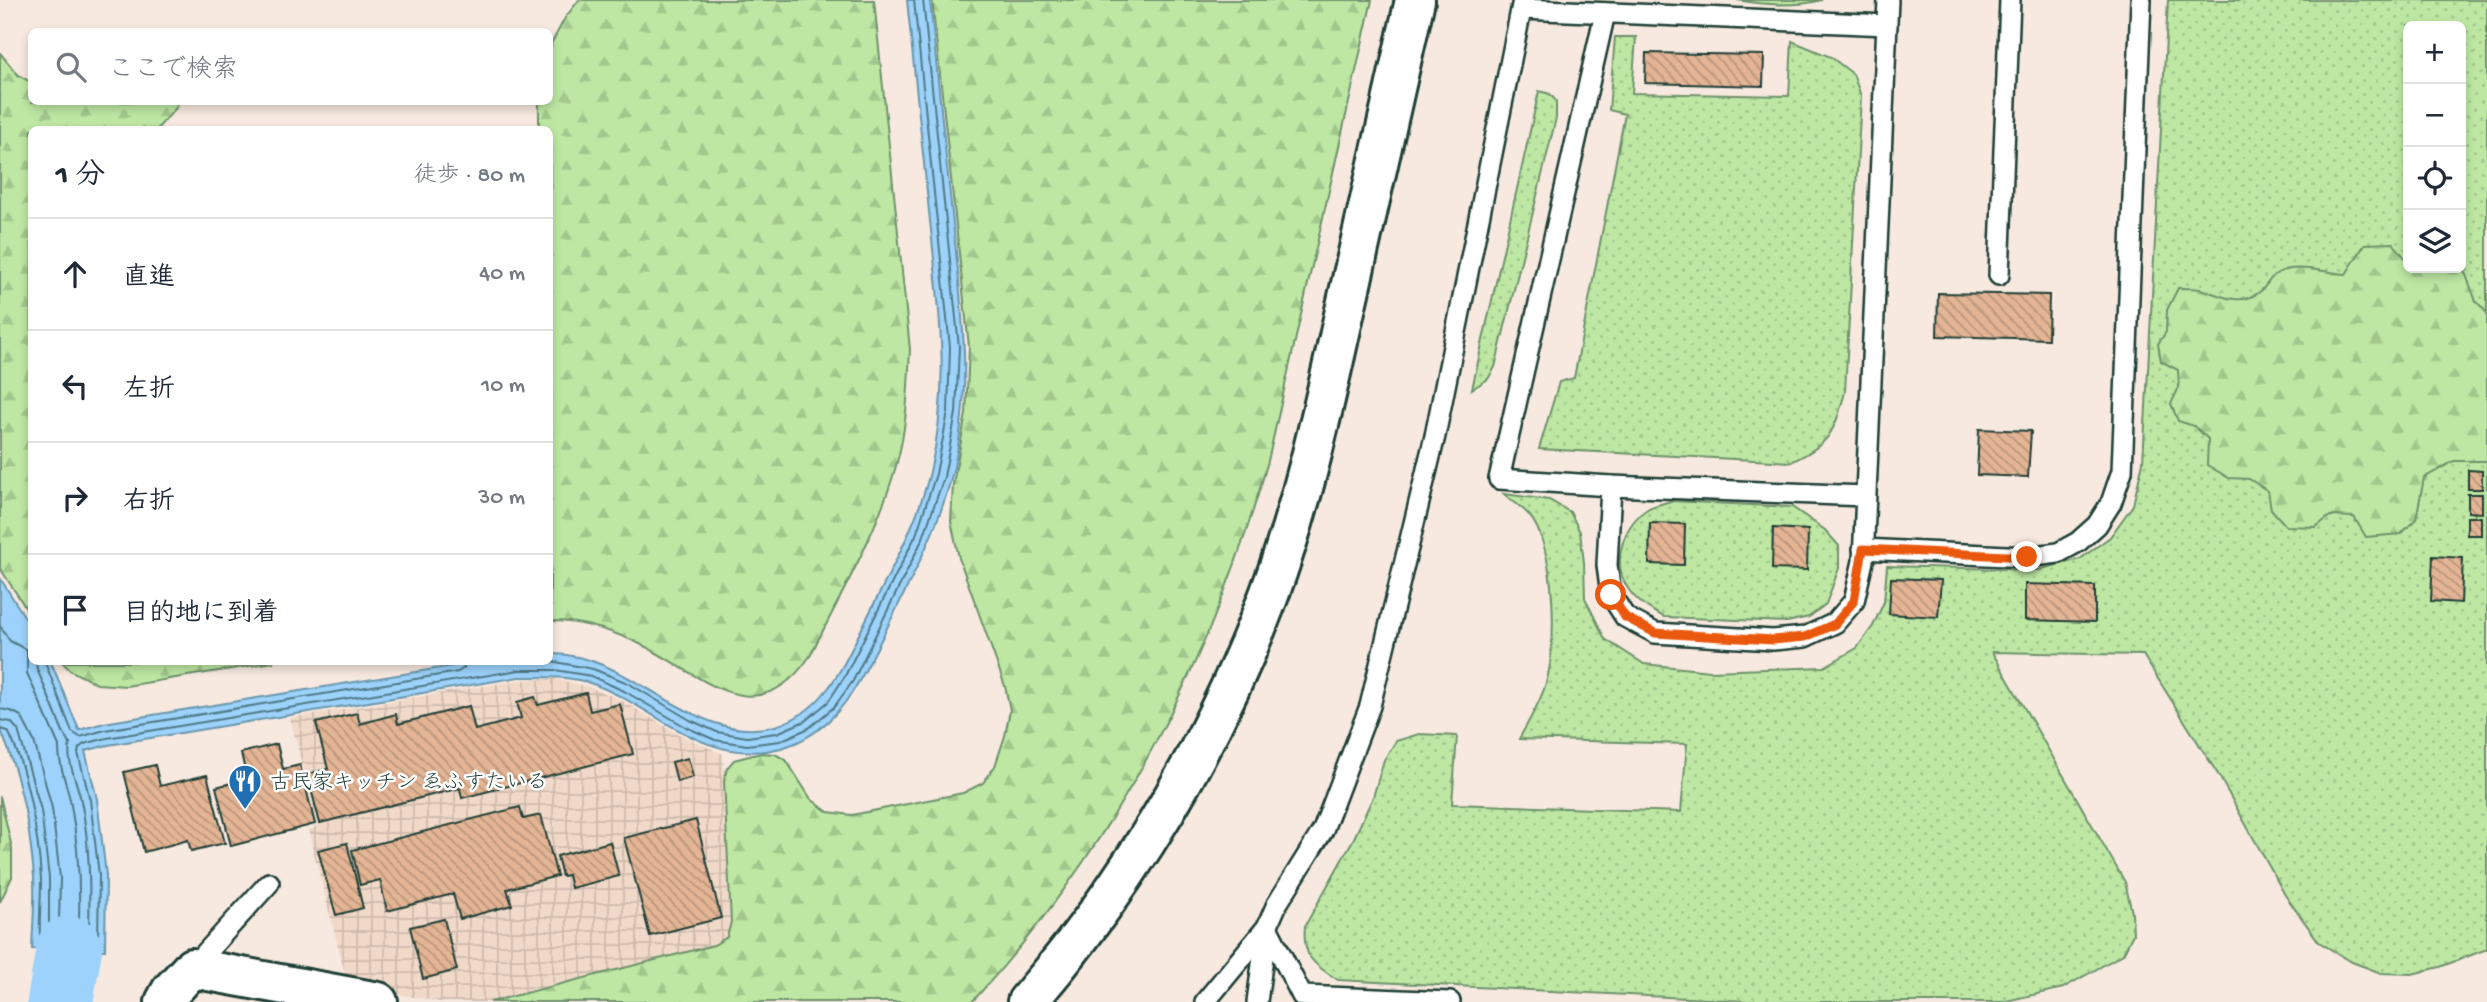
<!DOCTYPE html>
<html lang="ja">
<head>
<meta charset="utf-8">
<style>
	body { margin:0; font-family:"Gochi Hand","Klee One",sans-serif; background:#f2f2f3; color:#1f2937 }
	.controls { position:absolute; right:21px; top:21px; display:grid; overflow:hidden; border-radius:10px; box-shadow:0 4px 10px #0003 }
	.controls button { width:63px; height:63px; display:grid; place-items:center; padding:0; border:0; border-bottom:2px solid #e0e1e3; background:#fff; color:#1f2937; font:35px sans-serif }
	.stop { position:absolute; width:21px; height:21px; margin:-16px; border:5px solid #ea580c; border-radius:50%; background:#fff }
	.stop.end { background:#ea580c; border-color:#fff; box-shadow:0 2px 7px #0008 }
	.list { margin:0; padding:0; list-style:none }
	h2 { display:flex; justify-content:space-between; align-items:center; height:91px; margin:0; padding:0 28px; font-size:30px }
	h2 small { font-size:23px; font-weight:400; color:#747a83 }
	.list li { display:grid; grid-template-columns:46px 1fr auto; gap:21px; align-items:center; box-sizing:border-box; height:112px; padding:0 28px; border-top:2px solid #e0e1e3 }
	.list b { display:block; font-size:26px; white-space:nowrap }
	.list em { font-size:23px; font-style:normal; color:#747a83 }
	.icon { flex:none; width:38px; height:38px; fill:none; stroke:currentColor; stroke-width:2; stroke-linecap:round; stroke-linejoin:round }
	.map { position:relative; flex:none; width:2487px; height:1002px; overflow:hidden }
	.search { position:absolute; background:#fff; box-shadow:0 4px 10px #0003; left:28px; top:28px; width:525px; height:77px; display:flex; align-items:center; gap:18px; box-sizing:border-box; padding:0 24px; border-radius:10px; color:#747a83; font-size:26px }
	.panel { position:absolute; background:#fff; box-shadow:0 4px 10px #0003; left:28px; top:126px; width:525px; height:539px; border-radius:10px }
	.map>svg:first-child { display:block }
</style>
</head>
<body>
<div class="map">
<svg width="2487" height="1002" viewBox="0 0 2487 1002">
	<defs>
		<pattern id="industrial-grid" width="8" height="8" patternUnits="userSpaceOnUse" patternTransform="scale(1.75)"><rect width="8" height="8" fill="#f1d9c9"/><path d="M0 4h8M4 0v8" fill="none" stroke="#cebbad"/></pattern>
		<pattern id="grass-dots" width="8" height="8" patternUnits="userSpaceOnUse" patternTransform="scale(1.75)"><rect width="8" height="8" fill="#bde7a3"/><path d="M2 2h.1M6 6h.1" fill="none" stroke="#a2c78d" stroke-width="1.8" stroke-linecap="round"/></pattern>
		<pattern id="forest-firs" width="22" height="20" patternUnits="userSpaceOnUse" patternTransform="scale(1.75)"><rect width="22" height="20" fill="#bde7a3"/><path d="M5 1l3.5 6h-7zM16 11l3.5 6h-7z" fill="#a2c78d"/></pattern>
		<pattern id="building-back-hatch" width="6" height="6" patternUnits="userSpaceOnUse" patternTransform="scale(1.75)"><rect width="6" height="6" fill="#e4b595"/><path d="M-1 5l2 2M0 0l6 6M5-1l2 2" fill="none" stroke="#b8947a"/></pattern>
	</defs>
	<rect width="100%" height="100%" fill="#f7e9df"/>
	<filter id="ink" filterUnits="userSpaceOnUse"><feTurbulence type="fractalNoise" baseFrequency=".0143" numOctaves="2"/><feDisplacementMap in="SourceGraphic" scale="14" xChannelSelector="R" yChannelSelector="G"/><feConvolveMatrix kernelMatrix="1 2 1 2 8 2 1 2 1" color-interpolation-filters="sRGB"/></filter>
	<g filter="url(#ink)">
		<!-- industrial -->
		<path fill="url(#industrial-grid)" d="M554 679 587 686 619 699 682 736 723 754 731 922 727 937 714 945 490 1002H440L348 985 308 830 318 826 290 718 520 680Z"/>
		<!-- grass -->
		<g fill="url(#grass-dots)" stroke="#6e926c" stroke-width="2" fill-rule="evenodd">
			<path d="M1737 0H1822C1796 7 1763 5 1737 0Z"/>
			<path d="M2168 0H2487V949L2440 967 2412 974 2381 973 2352 962 2319 942 2285 895 2219 776 2143 655 1992 652 2125 882 2132 913 2133 934 2123 954 2063 988 2002 1002H1765L1338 980C1314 964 1302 958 1305 926L1354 838 1373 797 1384 760 1396 741 1419 734 1457 736 1452 804 1681 812 1687 744 1519 739C1528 722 1539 705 1545 686 1558 649 1556 545 1529 515 1522 507 1512 501 1504 494L1549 500 1570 512 1580 532 1584 562 1585 598 1605 639 1644 664 1710 671 1824 667 1857 648 1873 626 1884 602 1887 566 2038 570 2080 559 2110 537 2133 505 2143 462ZM2408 26H2461V268H2408Z"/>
			<path d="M1615 37H1636L1632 93 1789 96 1792 41 1831 57 1853 74 1861 96 1845 392C1834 433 1830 444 1791 462L1539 449 1559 382 1574 378 1625 114 1609 110Z"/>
			<path d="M1539 91 1550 94 1556 101V118L1495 367 1488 379 1472 389Z"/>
			<path d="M1671 501 1792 507 1825 530 1839 546V568L1826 604 1809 617 1787 622 1664 617C1651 610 1638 603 1629 590 1610 564 1623 523 1649 508 1656 505 1664 503 1671 501Z"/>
		</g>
		<!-- forest -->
		<g fill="url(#forest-firs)" stroke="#6e926c" stroke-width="2">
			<path d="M579 0H874L910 349C908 388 907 428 896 466 877 533 841 594 810 656 758 733 707 680 648 648 619 633 582 620 550 621V130L539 129V102H550V46L565 18Z"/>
			<path d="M932 0H1372L1268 461C1211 662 1114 848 972 1002H490L714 945 727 937 731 922 724 781 727 768 734 760 761 753 775 754 786 760 811 799 828 812 852 815 963 793 983 783 995 766 1005 736 1010 710 1005 686 959 558 951 521 953 484 966 414 969 347Z"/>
			<path d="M0 53 18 75 31 82 32 102H179L176 108 157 129 32 130 31 616 0 568Z"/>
			<path d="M2393 243 2405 258H2408V268H2461V262L2476 301 2487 313V461H2454L2424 478 2416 519 2401 534 2366 537 2354 517 2330 516 2316 527 2286 526 2271 509 2268 491 2249 479 2229 478 2207 465 2208 439 2194 426 2178 421 2171 404 2179 387 2178 370 2161 361 2158 344 2166 332 2167 310 2178 288C2185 288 2193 288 2200 289 2216 293 2231 303 2248 298 2266 292 2266 281 2276 274 2294 262 2326 273 2346 274L2365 244Z"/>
			<path d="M62 662H274L126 686 97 684 71 671Z"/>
			<path d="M0 796 12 848V877L0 902Z"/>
		</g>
		<!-- water -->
		<path fill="#9cd2fb" stroke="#6a96ab" stroke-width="2" d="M907 0H930C937 74 945 149 953 223 962 311 974 392 951 479 936 534 909 583 884 634 860 681 837 733 781 748 704 768 656 706 590 683 567 676 543 677 519 677L108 745 85 751 97 799 106 875 105 950 32 949C33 925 35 901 34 877 30 827 20 775 0 728V578L31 627 32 662H51L79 730 104 723 477 662H550V654C632 652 694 748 775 726 825 712 844 664 865 622 889 573 917 525 930 472 951 385 939 308 930 221 922 147 915 74 907 0Z"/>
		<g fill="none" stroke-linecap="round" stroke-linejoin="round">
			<!-- shore -->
			<g stroke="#517984" stroke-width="2">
				<path d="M0 626 10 641 27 650V673L59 746C58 766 68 786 71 805 78 843 80 881 79 920L77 923H62L59 921 60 878 52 808 34 741 21 716 11 711 0 709"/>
				<path d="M550 661 593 669 628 683 690 720 717 732 747 737 777 733 805 721 828 702 845 676 916 535 936 474 948 412 950 347 914 0"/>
				<path d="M45 662 72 732 80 737 105 730 458 672 464 668 465 662"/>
				<path d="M0 720 11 722 18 730 41 810 49 878V931L52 933 87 934 89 931C90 887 90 844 81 801 78 783 66 762 70 744L64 734 37 669 36 662"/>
				<path d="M0 729 8 731C27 767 39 839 41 880 41 900 39 920 40 940L43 942 94 943 98 940 99 875 90 800 78 753 79 748 84 744 107 738 519 670H555L591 676 624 691 686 727 715 740 747 745 780 741 809 728 834 707 853 681 923 538 944 477 956 413 959 347 923 0"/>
			</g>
			<!-- river -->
			<path stroke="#9cd2fb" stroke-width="66" d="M60 1002 69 949"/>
		</g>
		<!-- building -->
		<g fill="url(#building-back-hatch)" stroke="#1f3d34" stroke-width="2">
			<path d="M1646 53 1764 55 1763 86 1645 83Z"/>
			<path d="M1938 293 2049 295 2048 339 1937 336Z"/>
			<path d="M1979 429 2031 431 2028 477 1977 475Z"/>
			<path d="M2468 470 2482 471V489H2468Z"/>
			<path d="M2468 494H2482V513L2468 512Z"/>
			<rect x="2467" y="517" width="14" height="18"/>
			<path d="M1650 523 1685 524 1684 565 1649 564Z"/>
			<path d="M1773 528 1808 530 1807 570 1772 569Z"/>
			<path d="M2433 556 2463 558 2461 603 2431 601Z"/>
			<path d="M1891 578 1941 580 1938 617 1889 614Z"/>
			<path d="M2025 584 2095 586V622L2025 620Z"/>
			<path d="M586 693 590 711 620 704 633 754 462 798 460 788 320 823 307 774 328 769 316 723 357 713 360 724 396 714 398 724 469 706 475 730 521 718 517 702 535 697 538 705Z"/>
			<path d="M277 744 283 769 300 765 315 824 231 846 216 787 247 779 241 753Z"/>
			<path d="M688 758 693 777 677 782 672 762Z"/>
			<path d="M155 765 160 786 207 775 225 843 191 851 188 840 144 852 124 772Z"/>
			<path d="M520 807 523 819 541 815 557 876 507 889 512 905 460 919 453 894 387 911 380 880 360 885 352 850Z"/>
			<path d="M696 820 721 918 650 936 624 838Z"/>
			<path d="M610 842 619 876 571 888 568 875 562 876 557 856Z"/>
			<path d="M347 843 363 908 336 915 318 850Z"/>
			<path d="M444 919 457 970 423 979 410 927Z"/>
		</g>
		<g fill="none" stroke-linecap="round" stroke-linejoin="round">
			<defs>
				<g id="service">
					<path d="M1522 9 1887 25"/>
					<path d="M1605 13 1499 479 1611 486"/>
					<path d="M1999 275 2010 0"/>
					<path d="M1865 496 1611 486 1607 565 1611 595 1625 617 1655 633 1773 640 1805 637 1835 623 1854 601 1863 561 1888 0"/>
					<path d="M1863 549 2027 557 2058 553 2078 542 2097 525 2111 503 2122 471 2141 0"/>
					<path d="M192 968 269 883"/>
					<path d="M1205 1002 1267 927 1277 904 1323 830 1370 706 1435 436 1523 0"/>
					<path d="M1257 1002 1267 927 1302 996 1450 1002"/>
				</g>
				<path id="minor" d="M165 1002 171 991 192 968 378 1002"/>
				<path id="tertiary" d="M1027 1002C1131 881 1213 744 1269 595 1303 504 1323 409 1344 315 1368 210 1391 105 1415 0"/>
			</defs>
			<!-- service casing -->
			<use href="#service" stroke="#1f3d34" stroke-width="24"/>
			<!-- minor casing -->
			<use href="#minor" stroke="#1f3d34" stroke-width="44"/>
			<!-- tertiary casing -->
			<use href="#tertiary" stroke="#1f3d34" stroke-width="44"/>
			<!-- service -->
			<use href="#service" stroke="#fff" stroke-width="19"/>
			<!-- minor -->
			<use href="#minor" stroke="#fff" stroke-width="38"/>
			<!-- tertiary -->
			<use href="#tertiary" stroke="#fff" stroke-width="38"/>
		</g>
	</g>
	<g fill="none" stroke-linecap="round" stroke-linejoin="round" filter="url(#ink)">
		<!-- route -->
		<path stroke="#ea580c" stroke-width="9" d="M1611 595 1625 617 1655 633 1773 640 1805 637 1835 624 1854 601 1863 549 2027 557"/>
	</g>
	<!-- icons -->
	<defs>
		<symbol id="restaurant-pin" viewBox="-11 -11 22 30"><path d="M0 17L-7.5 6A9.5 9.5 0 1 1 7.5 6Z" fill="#1f6fb2" stroke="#fff"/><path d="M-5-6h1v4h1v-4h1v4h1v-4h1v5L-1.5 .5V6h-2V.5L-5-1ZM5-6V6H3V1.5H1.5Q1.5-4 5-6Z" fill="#fff"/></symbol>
	</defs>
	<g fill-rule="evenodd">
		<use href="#restaurant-pin" x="226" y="762" width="38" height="52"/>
	</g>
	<g text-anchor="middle" stroke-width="5" stroke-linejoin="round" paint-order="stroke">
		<!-- poi labels -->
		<g font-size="21" fill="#1f3d34" stroke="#fff" text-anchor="start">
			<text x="270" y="788">古民家キッチン ゑふすたいる</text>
		</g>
	</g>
</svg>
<div class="controls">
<button>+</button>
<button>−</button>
<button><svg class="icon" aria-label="locate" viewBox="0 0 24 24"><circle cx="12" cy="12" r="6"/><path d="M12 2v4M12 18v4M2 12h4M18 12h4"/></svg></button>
<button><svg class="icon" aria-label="layers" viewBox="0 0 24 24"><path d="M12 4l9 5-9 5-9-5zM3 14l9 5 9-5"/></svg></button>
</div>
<div class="stop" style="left:1611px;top:595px"></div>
<div class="stop end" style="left:2027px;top:557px"></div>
<div class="search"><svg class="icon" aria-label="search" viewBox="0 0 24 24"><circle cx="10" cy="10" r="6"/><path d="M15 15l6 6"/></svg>ここで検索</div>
<section class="panel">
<h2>1 分<small>徒歩 · 80 m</small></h2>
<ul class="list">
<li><svg class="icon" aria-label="ahead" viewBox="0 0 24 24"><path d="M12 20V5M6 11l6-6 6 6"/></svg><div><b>直進</b></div><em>40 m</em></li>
<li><svg class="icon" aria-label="left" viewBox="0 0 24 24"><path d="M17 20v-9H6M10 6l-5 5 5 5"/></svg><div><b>左折</b></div><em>10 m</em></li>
<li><svg class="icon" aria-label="right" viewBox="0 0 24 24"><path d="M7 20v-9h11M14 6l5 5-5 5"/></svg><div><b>右折</b></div><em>30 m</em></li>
<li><svg class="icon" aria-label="arrive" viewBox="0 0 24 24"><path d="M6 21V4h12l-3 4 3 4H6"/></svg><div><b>目的地に到着</b></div></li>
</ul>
</section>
</div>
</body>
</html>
